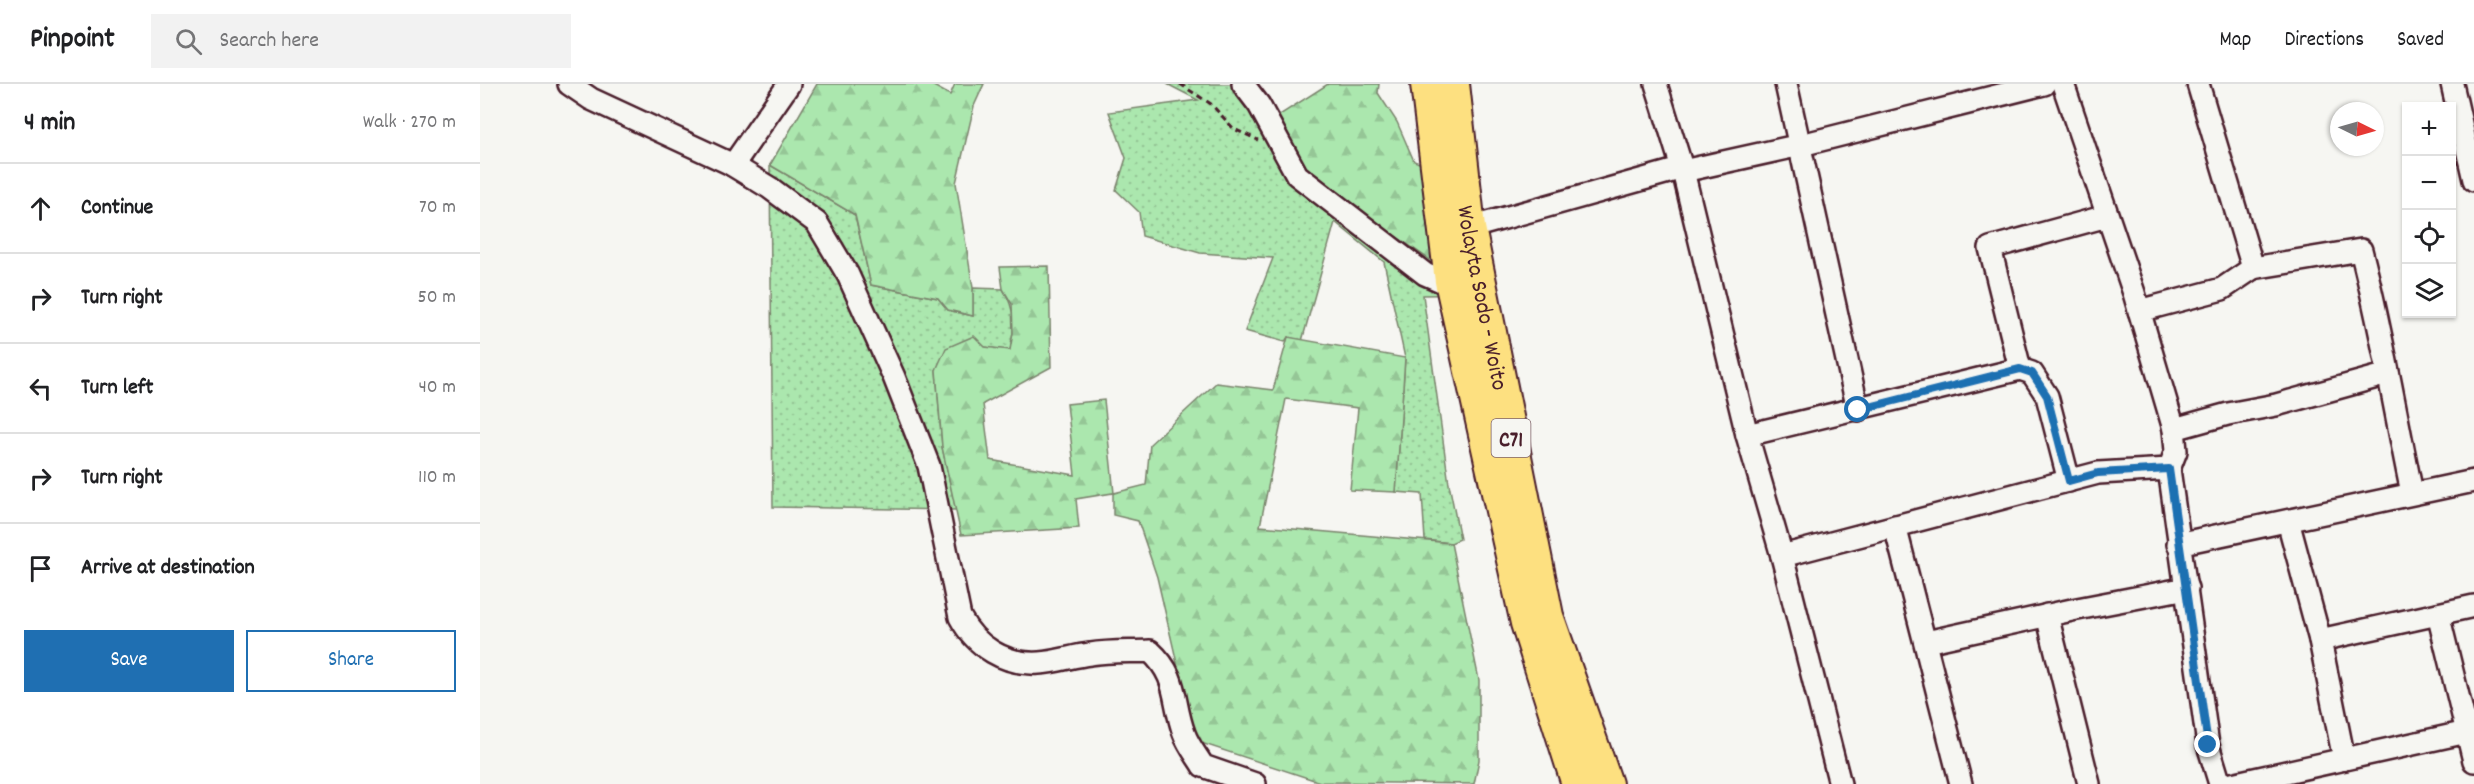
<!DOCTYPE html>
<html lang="en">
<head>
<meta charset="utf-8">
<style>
	body { margin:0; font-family:Dekko,sans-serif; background:#f2f2f2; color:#202124 }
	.controls { position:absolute; right:18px; top:18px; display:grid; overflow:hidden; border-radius:0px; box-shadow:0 2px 4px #0004 }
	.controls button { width:54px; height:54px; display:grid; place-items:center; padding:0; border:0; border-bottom:2px solid #e0e0e0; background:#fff; color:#202124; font:30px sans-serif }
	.compass { position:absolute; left:1850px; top:18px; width:54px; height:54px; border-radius:50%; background:#fff; box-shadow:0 2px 4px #0004; rotate:95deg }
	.stop { position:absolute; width:18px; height:18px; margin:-14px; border:4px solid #1f6fb2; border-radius:50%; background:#fff }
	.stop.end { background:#1f6fb2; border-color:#fff; box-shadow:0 2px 6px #0008 }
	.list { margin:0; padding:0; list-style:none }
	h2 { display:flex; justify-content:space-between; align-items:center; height:78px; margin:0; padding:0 24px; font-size:26px }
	h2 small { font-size:20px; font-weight:400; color:#757577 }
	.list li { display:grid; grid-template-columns:39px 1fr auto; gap:18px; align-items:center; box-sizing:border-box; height:90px; padding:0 24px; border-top:2px solid #e0e0e0 }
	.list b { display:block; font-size:22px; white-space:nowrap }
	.list em { font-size:20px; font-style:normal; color:#757577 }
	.actions { display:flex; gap:12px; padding:18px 24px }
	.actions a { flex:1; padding:14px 0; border:2px solid #1f6fb2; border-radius:0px; text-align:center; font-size:21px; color:#1f6fb2 }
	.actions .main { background:#1f6fb2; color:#fff }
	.icon { flex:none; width:33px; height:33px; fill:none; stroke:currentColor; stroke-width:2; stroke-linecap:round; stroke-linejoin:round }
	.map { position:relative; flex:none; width:1994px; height:700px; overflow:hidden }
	header { display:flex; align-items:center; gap:36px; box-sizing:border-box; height:84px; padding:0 30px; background:#fff; border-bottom:2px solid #e0e0e0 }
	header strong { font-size:28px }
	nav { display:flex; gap:33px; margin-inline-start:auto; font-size:21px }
	.search { width:420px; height:54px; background:#f2f2f2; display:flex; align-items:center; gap:15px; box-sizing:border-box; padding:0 21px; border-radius:0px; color:#757577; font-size:22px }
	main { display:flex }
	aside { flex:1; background:#fff }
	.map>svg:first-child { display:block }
</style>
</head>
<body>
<header>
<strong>Pinpoint</strong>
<div class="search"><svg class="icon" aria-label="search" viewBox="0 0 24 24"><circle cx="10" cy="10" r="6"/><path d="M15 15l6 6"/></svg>Search here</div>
<nav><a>Map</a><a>Directions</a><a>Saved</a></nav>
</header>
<main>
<aside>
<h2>4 min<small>Walk · 270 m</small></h2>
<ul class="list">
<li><svg class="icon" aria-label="ahead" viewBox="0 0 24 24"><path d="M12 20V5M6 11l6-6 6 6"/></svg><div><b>Continue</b></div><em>70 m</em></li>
<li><svg class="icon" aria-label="right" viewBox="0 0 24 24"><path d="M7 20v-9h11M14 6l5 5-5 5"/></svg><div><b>Turn right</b></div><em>50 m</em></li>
<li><svg class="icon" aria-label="left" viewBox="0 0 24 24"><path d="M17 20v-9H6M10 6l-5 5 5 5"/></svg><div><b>Turn left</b></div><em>40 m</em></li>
<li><svg class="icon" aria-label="right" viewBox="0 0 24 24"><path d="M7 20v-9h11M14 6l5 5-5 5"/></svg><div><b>Turn right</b></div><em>110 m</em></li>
<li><svg class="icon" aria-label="arrive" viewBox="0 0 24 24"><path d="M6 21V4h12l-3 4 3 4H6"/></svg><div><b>Arrive at destination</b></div></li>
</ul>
<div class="actions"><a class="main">Save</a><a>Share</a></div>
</aside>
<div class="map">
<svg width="1994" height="700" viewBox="0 0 1994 700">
	<defs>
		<pattern id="grass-dots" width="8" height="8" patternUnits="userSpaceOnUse" patternTransform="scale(1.5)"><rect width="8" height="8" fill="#abe7ae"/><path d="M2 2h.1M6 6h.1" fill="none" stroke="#95c696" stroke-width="1.8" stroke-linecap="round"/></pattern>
		<pattern id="forest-firs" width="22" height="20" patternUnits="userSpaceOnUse" patternTransform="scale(1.5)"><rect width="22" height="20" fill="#abe7ae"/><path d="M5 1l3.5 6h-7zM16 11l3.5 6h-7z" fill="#95c696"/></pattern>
	</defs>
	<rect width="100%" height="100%" fill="#f6f6f2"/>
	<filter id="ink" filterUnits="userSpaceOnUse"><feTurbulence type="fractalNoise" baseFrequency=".0167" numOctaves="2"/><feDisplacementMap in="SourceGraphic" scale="12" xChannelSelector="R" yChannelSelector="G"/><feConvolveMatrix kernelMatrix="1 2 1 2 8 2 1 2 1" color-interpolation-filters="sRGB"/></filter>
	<g filter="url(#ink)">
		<!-- grass -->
		<g fill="url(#grass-dots)" stroke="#7a836c" stroke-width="1.5">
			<path d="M687 0H769L798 32 812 66 833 94 967 187 993 210 943 211 969 400 980 455 971 459 945 456 942 410 916 408 925 274 904 178 855 138 822 257 808 253 805 258 765 247 793 174 720 169 662 152 659 128 636 106 646 74 629 28 718 16Z"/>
			<path d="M290 81 375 131 391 201 458 214 468 226 493 232V204L523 205C536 226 535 243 530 267L505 263 456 286 462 363 476 426 293 423Z"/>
		</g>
		<!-- forest -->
		<g fill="url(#forest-firs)" stroke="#7a836c" stroke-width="1.5">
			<path d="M337 0H450L470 11 475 0H504L494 22 476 99 493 204V232L468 226 458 214 391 201 375 131 290 81Z"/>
			<path d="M848 0H899L898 9 917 38 934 77 952 84 967 188 833 94 812 66 798 32Z"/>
			<path d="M569 182 571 283 503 320 510 376 595 391 587 320 624 316 634 409 666 401 670 360 736 299 793 306 808 253 925 274 916 408 870 406 878 324 806 315 780 442 971 459 999 596V676L994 700 840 698 715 657 677 493 658 437 633 431V409L596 415 599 444 481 451 462 363 456 286 466 264 494 252 505 263 530 266 533 249 532 220 523 205 520 183Z"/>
		</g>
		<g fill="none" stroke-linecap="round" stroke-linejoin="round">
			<defs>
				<g id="minor">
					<path d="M89 0 111 15 249 79 290 104 337 139 368 191 414 293 449 382 480 533C496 563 525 581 559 579 576 578 593 572 610 570 629 567 650 568 670 567 699 593 692 617 704 649 708 661 717 672 723 682L775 700"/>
					<path d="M763 0 779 21 817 91 945 190 961 197H971"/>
					<path d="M1176 0 1203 87 1267 351 1302 472 1360 700"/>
					<path d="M1306 0 1378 326"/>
					<path d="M1583 0 1654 209 1694 345 1696 367 1689 385"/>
					<path d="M1718 0 1773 184 1881 166C1902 246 1915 328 1932 409"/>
					<path d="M1972 0 1994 96"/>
					<path d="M253 81 309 0"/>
					<path d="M989 144 1196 86 1203 87 1321 61 1564 0"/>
					<path d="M1659 227 1742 205 1773 184"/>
					<path d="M1540 285 1510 164 1627 132"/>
					<path d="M1694 345 1748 330 1796 321 1908 290"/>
					<path d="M1267 351 1540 285 1552 289 1567 312 1589 397"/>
					<path d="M1808 437 1840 556 1864 675"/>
					<path d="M1415 442 1481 700"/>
					<path d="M1698 460 1994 397"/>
					<path d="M1302 472 1618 389 1689 385 1728 661 1740 700"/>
					<path d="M1958 530 1987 648"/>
					<path d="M1567 531 1609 700"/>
					<path d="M1840 556 1994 522"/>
					<path d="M1446 558 1592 526 1707 504"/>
					<path d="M1752 700 1987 648 1994 677"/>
				</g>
				<g id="highway">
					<path d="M947 0 971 197 1047 539 1098 700"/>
					<path id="s1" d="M973 0 989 144 1067 532 1126 700"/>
				</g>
			</defs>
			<!-- minor casing -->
			<use href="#minor" stroke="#4a1f2b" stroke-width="26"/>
			<!-- highway casing -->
			<use href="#highway" stroke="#4a1f2b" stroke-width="36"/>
			<!-- path -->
			<path stroke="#4a1f2b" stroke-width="3" stroke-dasharray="6 4.5" stroke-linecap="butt" d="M700 0 731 20 754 45 778 56"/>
			<!-- minor -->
			<use href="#minor" stroke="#f6f6f2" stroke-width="21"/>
			<!-- highway -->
			<use href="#highway" stroke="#fde080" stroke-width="32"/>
		</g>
	</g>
	<g fill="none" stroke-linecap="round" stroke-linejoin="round" filter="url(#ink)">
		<!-- route -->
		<path stroke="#1f6fb2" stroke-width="8" d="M1378 326 1540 285 1552 289 1567 312 1589 397 1618 389 1689 385 1728 661"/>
	</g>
	<g text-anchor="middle" stroke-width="5" stroke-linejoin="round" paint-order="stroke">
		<!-- shield labels -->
		<rect fill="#f6f6f2" stroke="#7e6067" stroke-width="1.5" x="1011.5" y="335" width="39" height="38" rx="4.5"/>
		<g font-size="22" font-weight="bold" fill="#4a1f2b">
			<text x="1031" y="362">C71</text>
		</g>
		<!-- street labels -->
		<g font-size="24" fill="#4a1f2b" stroke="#f6f6f2">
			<text dy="8" stroke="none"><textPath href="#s1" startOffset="216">Wolayta Sodo - Woito</textPath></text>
		</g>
	</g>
</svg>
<div class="controls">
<button>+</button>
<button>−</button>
<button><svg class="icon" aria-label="locate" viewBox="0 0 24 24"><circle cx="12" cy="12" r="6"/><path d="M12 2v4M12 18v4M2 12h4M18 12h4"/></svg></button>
<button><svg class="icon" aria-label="layers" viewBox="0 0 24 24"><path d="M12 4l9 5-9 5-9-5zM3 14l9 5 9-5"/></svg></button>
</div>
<svg class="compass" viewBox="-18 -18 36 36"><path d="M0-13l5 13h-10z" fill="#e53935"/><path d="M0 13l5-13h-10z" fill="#757577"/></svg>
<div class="stop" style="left:1378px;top:326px"></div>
<div class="stop end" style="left:1728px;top:661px"></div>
</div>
</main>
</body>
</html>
